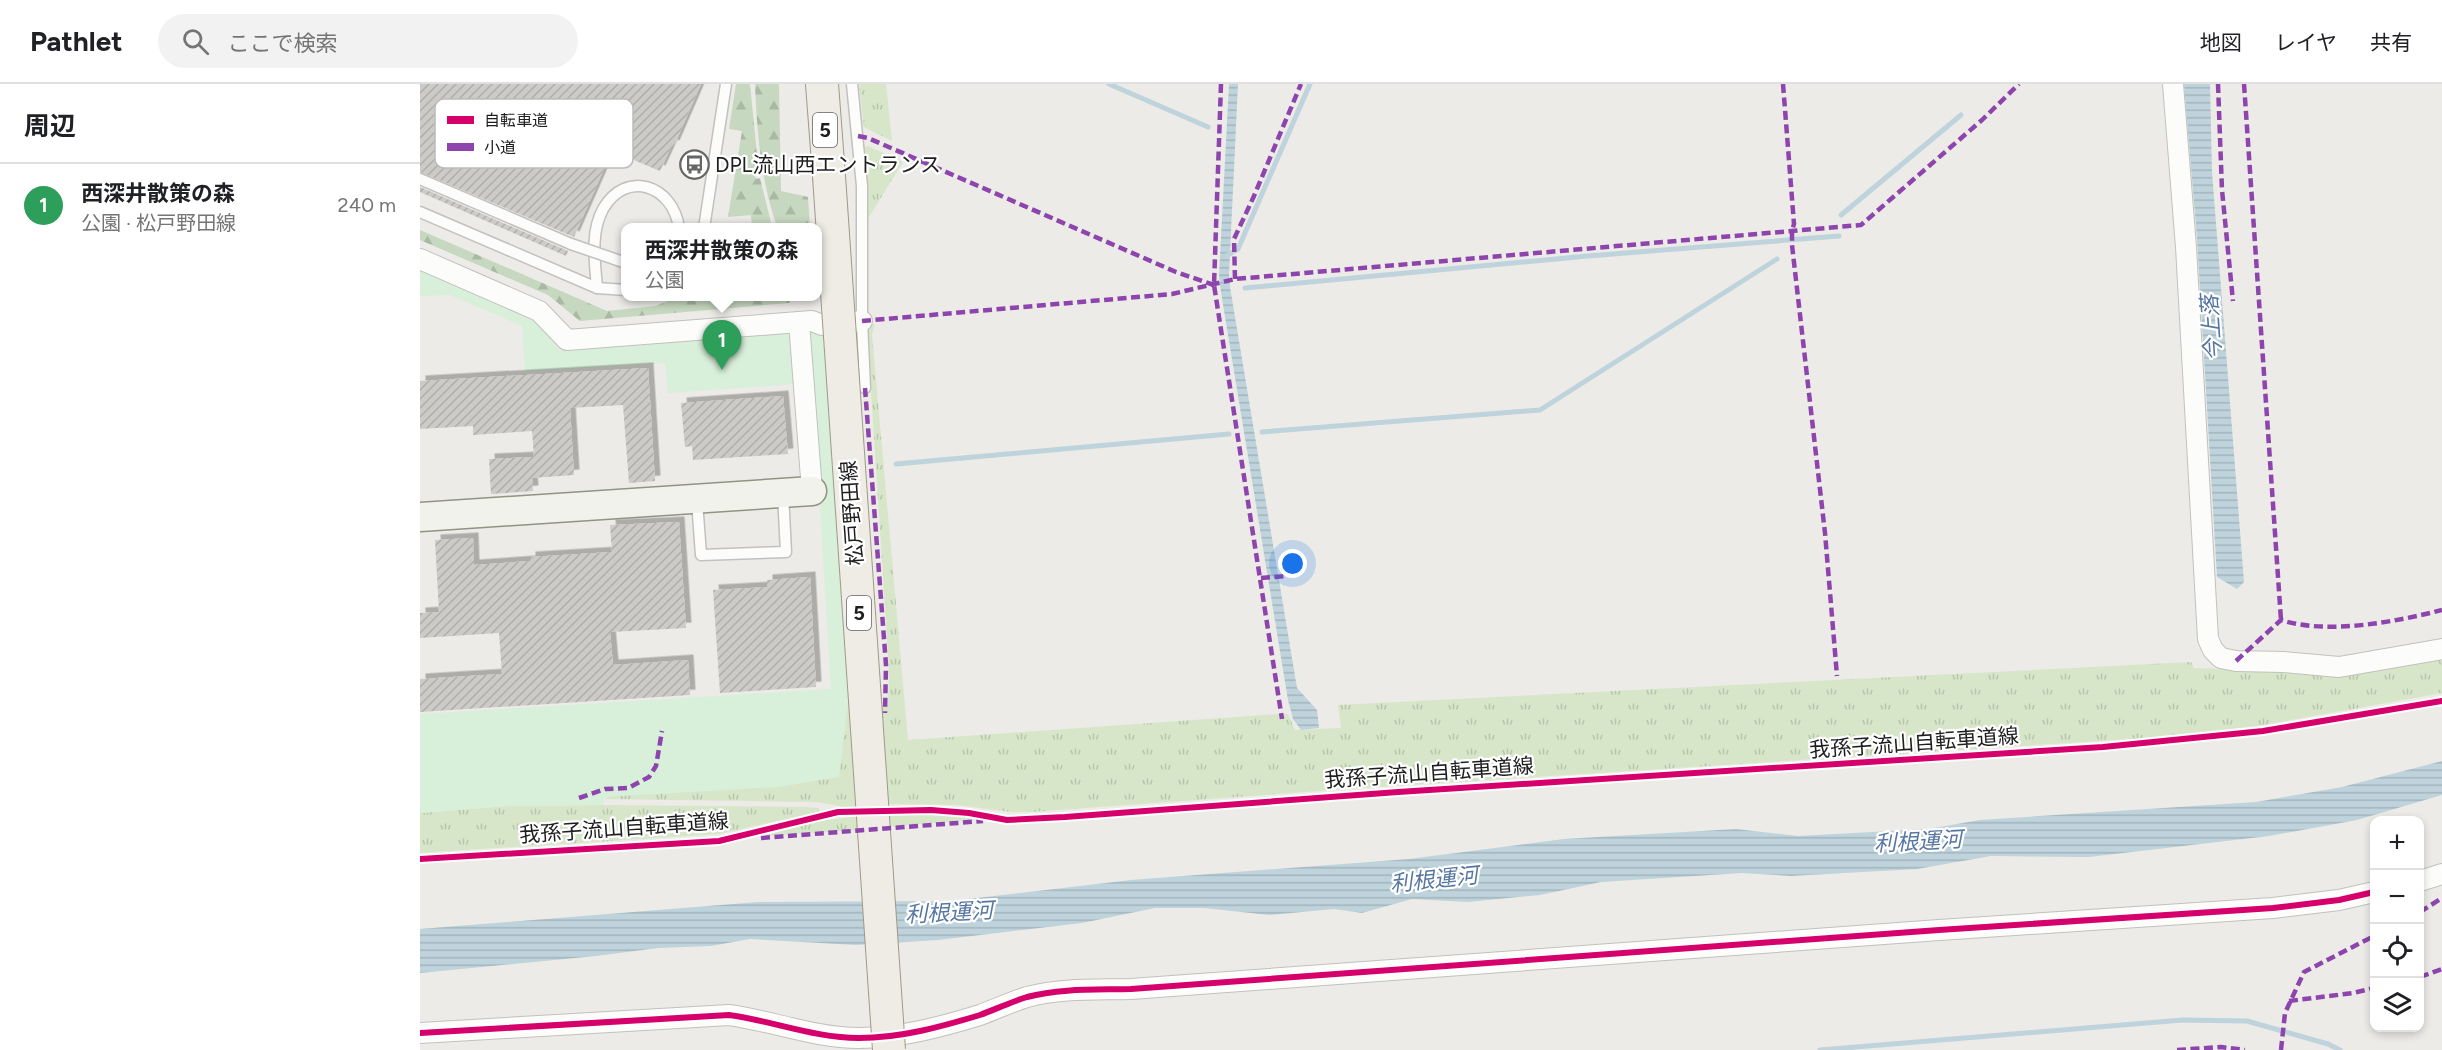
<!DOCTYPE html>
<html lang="ja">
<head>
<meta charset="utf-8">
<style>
	body { margin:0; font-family:Figtree,"Noto Sans JP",sans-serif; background:#f2f2f2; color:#202124 }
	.controls { position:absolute; right:18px; bottom:18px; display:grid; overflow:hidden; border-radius:12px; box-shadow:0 3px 9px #0003 }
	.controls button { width:54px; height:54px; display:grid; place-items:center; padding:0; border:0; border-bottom:2px solid #e0e0e0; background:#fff; color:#202124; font:30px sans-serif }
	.you { position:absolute; left:873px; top:480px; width:21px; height:21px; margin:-15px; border:4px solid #fff; border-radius:50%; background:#1a73e8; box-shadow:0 0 0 9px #1a73e833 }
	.badge { display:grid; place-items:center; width:39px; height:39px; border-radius:50%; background:#d93025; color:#fff; font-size:20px; font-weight:700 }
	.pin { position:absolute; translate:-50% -50px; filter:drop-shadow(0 2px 3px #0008) }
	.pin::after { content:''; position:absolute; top:32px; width:21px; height:18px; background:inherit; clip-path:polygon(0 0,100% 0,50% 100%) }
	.popup { position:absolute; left:201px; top:139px; width:201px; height:78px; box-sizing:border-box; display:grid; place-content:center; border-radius:12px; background:#fff; filter:drop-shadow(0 2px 4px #0005); font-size:20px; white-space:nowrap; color:#757577 }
	.popup b { font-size:22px; color:#202124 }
	.popup::after { content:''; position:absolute; left:50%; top:100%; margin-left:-12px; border:12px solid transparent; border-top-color:#fff }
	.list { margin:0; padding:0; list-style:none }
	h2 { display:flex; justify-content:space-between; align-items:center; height:78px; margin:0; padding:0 24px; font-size:26px }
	h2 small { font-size:20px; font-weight:400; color:#757577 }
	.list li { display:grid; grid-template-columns:39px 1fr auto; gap:18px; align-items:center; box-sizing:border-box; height:84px; padding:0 24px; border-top:2px solid #e0e0e0 }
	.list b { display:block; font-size:22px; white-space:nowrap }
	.list p { margin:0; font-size:20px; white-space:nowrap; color:#757577 }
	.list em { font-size:20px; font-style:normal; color:#757577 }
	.icon { flex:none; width:33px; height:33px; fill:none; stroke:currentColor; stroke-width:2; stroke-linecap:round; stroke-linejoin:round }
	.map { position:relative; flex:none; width:2022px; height:966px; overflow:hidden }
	header { display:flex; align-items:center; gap:36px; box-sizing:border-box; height:84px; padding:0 30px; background:#fff; border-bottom:2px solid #e0e0e0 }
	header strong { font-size:28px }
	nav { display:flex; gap:33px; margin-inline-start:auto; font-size:21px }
	.search { width:420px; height:54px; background:#f2f2f2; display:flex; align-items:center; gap:15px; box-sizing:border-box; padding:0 21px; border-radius:33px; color:#757577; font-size:22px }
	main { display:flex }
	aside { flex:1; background:#fff }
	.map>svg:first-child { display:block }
</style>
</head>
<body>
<header>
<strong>Pathlet</strong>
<div class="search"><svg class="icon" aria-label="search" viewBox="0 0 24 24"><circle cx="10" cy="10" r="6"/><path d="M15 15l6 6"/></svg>ここで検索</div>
<nav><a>地図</a><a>レイヤ</a><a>共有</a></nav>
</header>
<main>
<aside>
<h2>周辺<small></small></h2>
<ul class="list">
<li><span class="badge" style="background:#2e9e5b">1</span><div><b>西深井散策の森</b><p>公園 · 松戸野田線</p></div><em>240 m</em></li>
</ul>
</aside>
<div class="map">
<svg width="2022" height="966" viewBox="0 0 2022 966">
	<defs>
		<pattern id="grass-tufts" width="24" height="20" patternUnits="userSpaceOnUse" patternTransform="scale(1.5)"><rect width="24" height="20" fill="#d7e6c9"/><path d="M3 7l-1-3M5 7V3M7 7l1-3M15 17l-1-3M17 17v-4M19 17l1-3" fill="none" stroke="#b8c5ac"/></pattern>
		<pattern id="forest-firs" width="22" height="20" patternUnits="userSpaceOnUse" patternTransform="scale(1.5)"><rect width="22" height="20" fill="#c6d8bf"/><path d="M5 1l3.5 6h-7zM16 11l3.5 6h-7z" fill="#aab9a4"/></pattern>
		<pattern id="water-rules" width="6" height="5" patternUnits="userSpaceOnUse" patternTransform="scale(1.5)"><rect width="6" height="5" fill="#bed3db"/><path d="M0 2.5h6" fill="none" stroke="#a3b5bc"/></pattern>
		<pattern id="building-hatch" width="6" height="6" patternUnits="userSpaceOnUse" patternTransform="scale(1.5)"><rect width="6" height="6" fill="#cdcbc8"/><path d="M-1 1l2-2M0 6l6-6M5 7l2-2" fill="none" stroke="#b0aeab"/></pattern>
		<filter id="shadow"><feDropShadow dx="5.5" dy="-5.5" stdDeviation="0" flood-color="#0004"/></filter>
	</defs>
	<rect width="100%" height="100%" fill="#ecebe7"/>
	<!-- grass -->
	<g fill="url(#grass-tufts)">
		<path d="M439 0H466L472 57 444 43Z"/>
		<path d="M448 62 483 78 447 136 445 63Z"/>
		<path d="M452 240 455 241 452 250 488 656 859 630H868L875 646 921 644 918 621 1771 578 1774 584 1875 587 2022 573V609L1838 642 1712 655 927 705 611 728H592L536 721 463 720 455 621H468L469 586 447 245Z"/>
		<path d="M430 605 439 722 425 723 396 718 184 715Z"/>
		<path d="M183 721 386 723 399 724V728L299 750 0 769V729L87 722Z"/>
		<path d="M463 730H523L563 735 464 743Z"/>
		<path d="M439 732 440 746 336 752 377 740Z"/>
	</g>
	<!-- forest -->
	<g fill="url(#forest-firs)">
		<path d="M316 0H330L338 81 334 83 336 95 340 94 352 143H332L331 131 308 133 322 47 309 45Z"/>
		<path d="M335 0H359L361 107 388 113 390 143H357C341 97 337 49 335 0Z"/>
		<path d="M0 146 187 227 235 222 259 213H274V217L318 212 372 213 369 219 160 237 128 211 0 156Z"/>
	</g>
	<!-- park -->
	<g fill="#d8efd9">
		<path d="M0 186 115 236 141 267 365 248 374 257 377 300 248 309 245 279 105 288 102 242 30 211 0 212Z"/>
		<path d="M406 244 430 605 419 693 359 703 185 713 183 721 87 722 0 729V630L411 605 389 245Z"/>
	</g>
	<!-- water -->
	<g fill="url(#water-rules)">
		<path d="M809 0H818L809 190 810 203 877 604 897 626 899 644 881 646 873 635 868 616 801 208 799 193Z"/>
		<path d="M1764 0H1790L1792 88 1824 498 1817 505 1797 493 1777 154Z"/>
		<path d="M2022 677V711L1937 736 1849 752 1669 773 1571 772 1497 785 1371 792 1322 789 1181 798 1120 811 1048 818 992 815 942 829 914 825 849 831 784 824H735L662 839 518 856 436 861 330 855 291 862 238 864 176 872 0 889V845L338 818 531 817 711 796 989 775 1144 755 1316 745 1378 752 1508 745 1560 736 1836 718 1922 703Z"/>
	</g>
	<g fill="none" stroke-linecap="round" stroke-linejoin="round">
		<!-- stream -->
		<g stroke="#bed3db" stroke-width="5">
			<path d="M689 0 788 43"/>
			<path d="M1421 131 1541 31"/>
			<path d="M806 172 818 165 890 0"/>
			<path d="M825 204 1168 172 1419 152"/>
			<path d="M842 348 1120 326 1357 175"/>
			<path d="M476 380 809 350"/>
			<path d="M1400 966 1762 936 1827 937 1908 960 1920 966"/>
		</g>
	</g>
	<!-- building -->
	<g fill="url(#building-hatch)" filter="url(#shadow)">
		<path d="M0 0H281L254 62 252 61 240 87 192 67 154 153 0 88Z"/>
		<path d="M0 103 148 167 146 172 0 108Z"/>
		<path d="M228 284 235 397 209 399 203 321 150 324 154 391 112 394 113 407 71 410 69 375 114 373 112 347 53 351V342L0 345V297Z"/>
		<path d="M363 312 368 370 273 376 272 362 265 363 261 319Z"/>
		<path d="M259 438 266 544 190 548 193 581 268 576 270 611 0 628V595L82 590 79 549 0 554V529L19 528 15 456 53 454 54 481 110 477V473L192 468 190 441Z"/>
		<path d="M390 493 396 603 300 609 293 506 347 503V496Z"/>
	</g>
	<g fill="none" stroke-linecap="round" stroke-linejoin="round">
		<defs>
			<g id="lane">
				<path d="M432 0 442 102V237L445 304"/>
				<path d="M0 95 151 160"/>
				<path d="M0 128 177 204 206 206"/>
				<path d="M284 144 306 0"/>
				<path d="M177 204C175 178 170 149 183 125 206 85 253 101 259 144"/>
				<path d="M277 417 281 471 366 468 363 410"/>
			</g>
			<g id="street">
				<path d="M1753 0 1766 163 1788 555 1793 566 1801 574 1816 577 1864 578 1919 583 2022 565"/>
				<path d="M0 175 119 227 147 256 379 238 392 237 402 241 442 237"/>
				<path d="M379 238 392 407"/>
				<path d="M2000 797 2022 790"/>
				<path d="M0 949 309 931C353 937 395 954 439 954 480 954 521 943 560 931 576 925 591 918 607 913 640 904 678 906 711 905L1519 846 1853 824 1919 816 1954 808"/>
			</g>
			<path id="secondary" d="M0 433 392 407"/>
			<path id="primary" d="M402 0 409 92"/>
		</defs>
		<!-- lane casing -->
		<use href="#lane" stroke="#c2c1bf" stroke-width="13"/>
		<!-- street casing -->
		<use href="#street" stroke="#c2c1bf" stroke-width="22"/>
		<!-- secondary casing -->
		<use href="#secondary" stroke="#919481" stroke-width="31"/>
		<!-- primary casing -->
		<use href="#primary" stroke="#9f9986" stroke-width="34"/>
		<!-- lane -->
		<use href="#lane" stroke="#fcfcfb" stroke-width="10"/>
		<!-- street -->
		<use href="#street" stroke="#fcfcfb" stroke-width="20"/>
		<!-- secondary -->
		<use href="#secondary" stroke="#f1f2eb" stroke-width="28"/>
		<!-- primary -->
		<use href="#primary" stroke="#efece5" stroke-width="32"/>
		<defs>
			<path id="lane-bridge" d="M151 160 206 179"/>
			<path id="primary-bridge" d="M409 92 469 966"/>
		</defs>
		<!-- lane-bridge casing -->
		<use href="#lane-bridge" stroke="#c2c1bf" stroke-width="13" stroke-linecap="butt"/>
		<!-- primary-bridge casing -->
		<use href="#primary-bridge" stroke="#9f9986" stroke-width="34" stroke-linecap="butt"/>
		<!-- lane-bridge -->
		<use href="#lane-bridge" stroke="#fcfcfb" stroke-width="10"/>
		<!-- primary-bridge -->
		<use href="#primary-bridge" stroke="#efece5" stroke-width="32"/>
		<!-- quiet -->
		<g stroke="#8e44ad" stroke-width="4.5" stroke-dasharray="9 4.5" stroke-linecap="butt">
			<path d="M801 0 794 201 862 635"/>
			<path d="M1363 0 1374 140 1372 147V161L1405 449 1417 592"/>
			<path d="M1798 0 1802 106 1813 217"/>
			<path d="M1824 0 1861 536"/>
			<path d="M438 52 448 54 756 188 794 201"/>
			<path d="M815 195 814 155 834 112 881 0"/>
			<path d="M442 237 752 210 815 195 1441 141 1562 36 1599 0"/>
			<path d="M445 304 466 581 465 629"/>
			<path d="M841 494 867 492"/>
			<path d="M1816 577 1861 536C1907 551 1975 538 2022 526"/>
			<path d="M159 714 185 705 208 704 229 693 236 682 242 647"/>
			<path d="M341 754 563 737"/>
			<path d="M2000 828 2022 814"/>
			<path d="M2000 893 2022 885"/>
			<path d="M1869 917 1933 909 1954 904"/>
			<path d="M1757 966 1801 963 1825 966"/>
			<path d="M1861 966 1865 929 1884 888 1954 852"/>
		</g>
		<defs>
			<g id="cycleway">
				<path d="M0 775 299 757 418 728 511 726 549 729 587 736 645 733 978 708 1683 663 1843 647 2022 617"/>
				<path d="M0 949 309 931C353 937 395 954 439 954 480 954 521 943 560 931 576 925 591 918 607 913 640 904 678 906 711 905L1519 846 1853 824 1919 816 1954 808"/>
			</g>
		</defs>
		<!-- cycleway casing -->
		<use href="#cycleway" stroke="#fff" stroke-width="10"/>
		<!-- cycleway -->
		<use href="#cycleway" stroke="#d6006c" stroke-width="6"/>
	</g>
	<!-- icons -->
	<defs>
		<symbol id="bus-ring" viewBox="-11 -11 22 22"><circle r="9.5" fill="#fff" stroke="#666664" stroke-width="1.5"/><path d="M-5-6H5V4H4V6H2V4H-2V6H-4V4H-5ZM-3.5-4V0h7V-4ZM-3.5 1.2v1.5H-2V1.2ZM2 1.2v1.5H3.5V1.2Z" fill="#666664"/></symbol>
	</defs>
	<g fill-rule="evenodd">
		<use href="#bus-ring" x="258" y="64" width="33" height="33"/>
	</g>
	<g text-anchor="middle" stroke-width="4.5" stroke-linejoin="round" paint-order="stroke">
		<!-- shield labels -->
		<g fill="#fff" stroke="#626262" stroke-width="1.5">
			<rect x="393" y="29" width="24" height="34" rx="4.5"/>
			<rect x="427" y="512" width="24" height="34" rx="4.5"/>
		</g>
		<g font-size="20" font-weight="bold" fill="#1e1e1e">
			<text x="405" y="53">5</text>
			<text x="439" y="536">5</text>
		</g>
		<!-- poi labels -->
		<g font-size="21" fill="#1e1e1e" stroke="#fff" text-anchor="start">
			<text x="295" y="88">DPL流山西エントランス</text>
		</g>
		<!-- street labels -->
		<g font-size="21" fill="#1e1e1e" stroke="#fff">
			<text transform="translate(432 429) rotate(-94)" y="7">松戸野田線</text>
			<text transform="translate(1494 659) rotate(-4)" y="7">我孫子流山自転車道線</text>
			<text transform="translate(1009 689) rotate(-4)" y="7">我孫子流山自転車道線</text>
			<text transform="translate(204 744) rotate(-4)" y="7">我孫子流山自転車道線</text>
		</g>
		<!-- water labels -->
		<g font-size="22" font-style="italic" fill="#5676a2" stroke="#fff">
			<text transform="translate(1791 244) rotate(-94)" y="8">今上落</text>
			<text transform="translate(1498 757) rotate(-3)" y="8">利根運河</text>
			<text transform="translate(1014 795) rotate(-6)" y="8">利根運河</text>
			<text transform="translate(529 828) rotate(-3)" y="8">利根運河</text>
		</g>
	</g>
	<!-- legend -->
	<rect x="15" y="15" width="198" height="69" rx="9" fill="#fff" stroke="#bcbcbc" stroke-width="1.5"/>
	<rect x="27" y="32" width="27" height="8" fill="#d6006c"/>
	<rect x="27" y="59" width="27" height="8" fill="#8e44ad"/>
	<g font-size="16" fill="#1e1e1e">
		<text x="64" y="42">自転車道</text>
		<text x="64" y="69">小道</text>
	</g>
</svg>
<div class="controls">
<button>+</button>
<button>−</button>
<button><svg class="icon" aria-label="locate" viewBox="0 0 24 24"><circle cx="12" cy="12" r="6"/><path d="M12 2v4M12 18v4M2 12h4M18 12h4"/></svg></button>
<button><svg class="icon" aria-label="layers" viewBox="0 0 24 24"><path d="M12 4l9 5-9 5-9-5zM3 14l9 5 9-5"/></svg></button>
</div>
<div class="you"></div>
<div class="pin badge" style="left:302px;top:286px;background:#2e9e5b">1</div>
<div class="popup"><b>西深井散策の森</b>公園</div>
</div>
</main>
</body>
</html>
